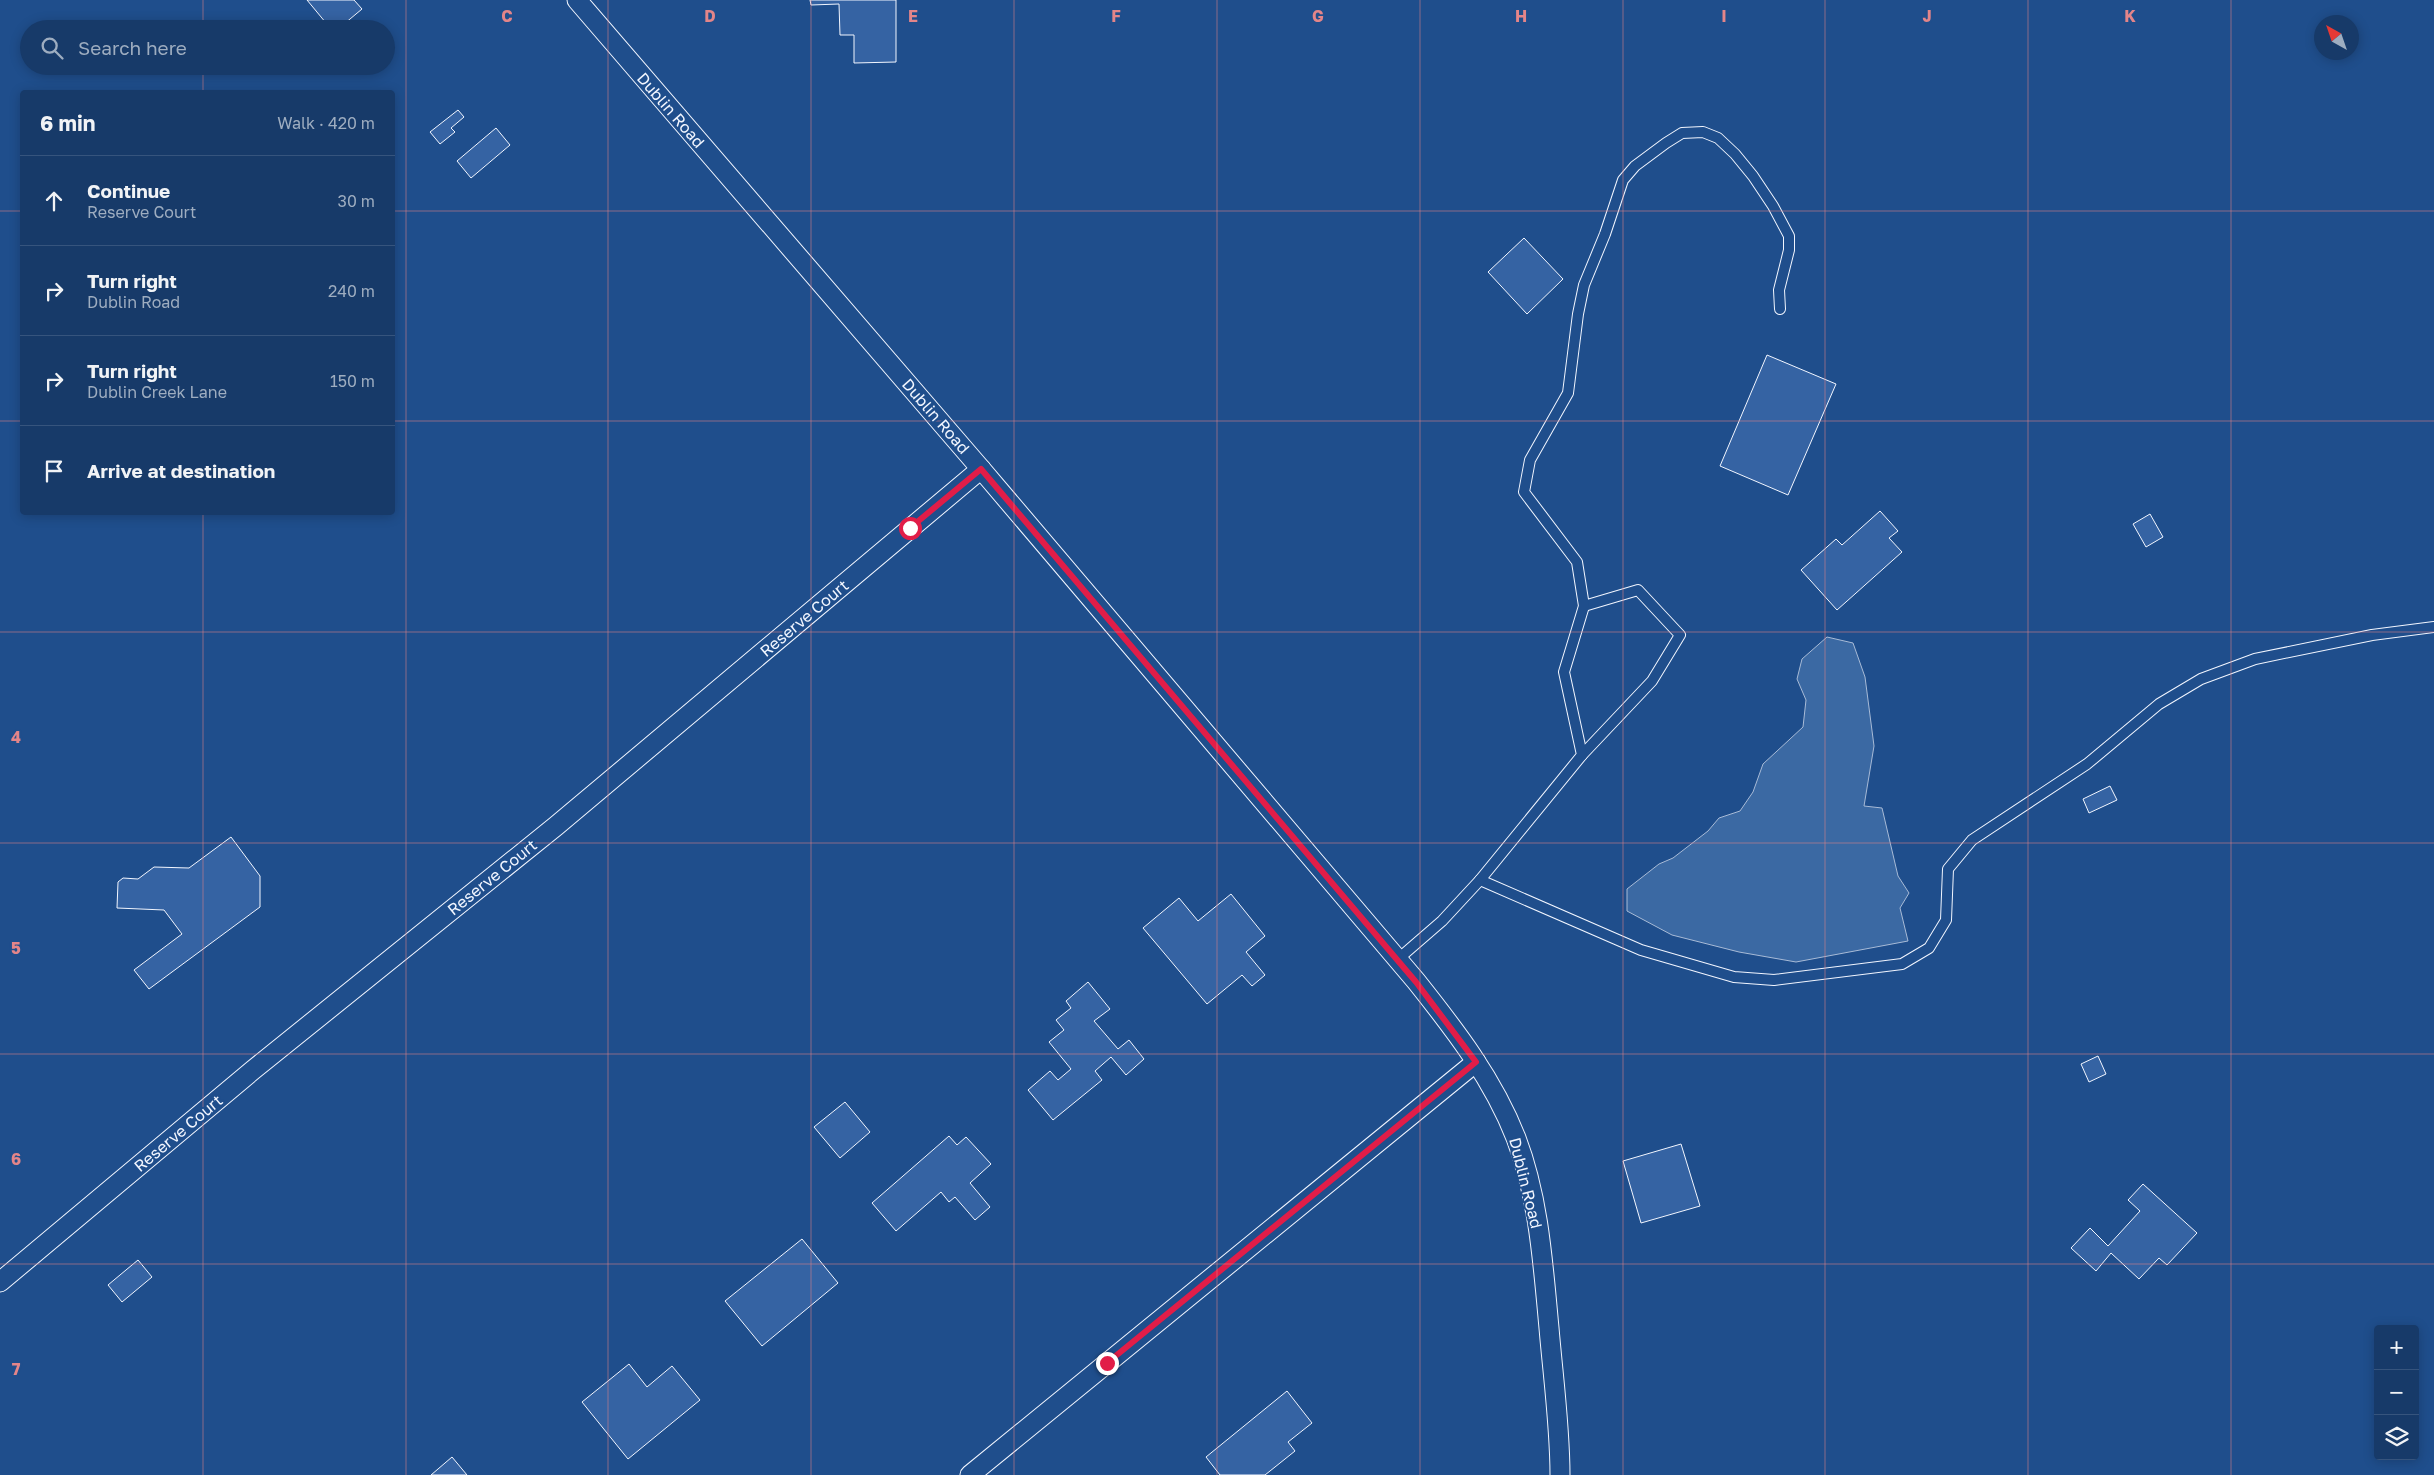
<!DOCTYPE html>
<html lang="en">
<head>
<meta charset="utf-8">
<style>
	body { margin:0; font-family:"Golos Text",sans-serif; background:#20416f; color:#f1f3f6 }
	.controls { position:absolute; right:15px; bottom:15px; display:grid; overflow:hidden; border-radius:5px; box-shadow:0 2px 12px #0003 }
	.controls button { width:45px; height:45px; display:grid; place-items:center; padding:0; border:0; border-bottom:1px solid #36547d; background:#173a69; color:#f1f3f6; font:25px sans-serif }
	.compass { position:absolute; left:2314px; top:15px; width:45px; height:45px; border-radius:50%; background:#173a69; box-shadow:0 2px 12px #0003; rotate:320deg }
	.stop { position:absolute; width:15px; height:15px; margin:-11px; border:4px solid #e11d48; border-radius:50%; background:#fff }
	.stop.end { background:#e11d48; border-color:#fff; box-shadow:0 1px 5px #0008 }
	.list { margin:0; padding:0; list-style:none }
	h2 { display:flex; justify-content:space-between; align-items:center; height:65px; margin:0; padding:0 20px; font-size:21px }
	h2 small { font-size:16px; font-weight:400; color:#9eadc0 }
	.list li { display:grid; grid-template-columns:32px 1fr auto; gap:15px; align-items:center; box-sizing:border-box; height:90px; padding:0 20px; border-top:1px solid #36547d }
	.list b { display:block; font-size:19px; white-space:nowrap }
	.list p { margin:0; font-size:16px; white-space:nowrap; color:#9eadc0 }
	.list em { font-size:16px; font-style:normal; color:#9eadc0 }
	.icon { flex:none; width:28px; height:28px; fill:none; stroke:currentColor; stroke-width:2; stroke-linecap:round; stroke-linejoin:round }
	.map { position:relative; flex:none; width:2434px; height:1475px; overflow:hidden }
	.search { position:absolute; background:#173a69; box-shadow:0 2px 12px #0003; left:20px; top:20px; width:375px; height:55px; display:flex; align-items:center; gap:12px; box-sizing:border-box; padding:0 18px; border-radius:28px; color:#9eadc0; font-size:19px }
	.panel { position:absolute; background:#173a69; box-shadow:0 2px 12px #0003; left:20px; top:90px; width:375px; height:425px; border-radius:5px }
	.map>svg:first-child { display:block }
</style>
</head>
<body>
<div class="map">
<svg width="2434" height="1475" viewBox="0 0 2434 1475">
	<rect width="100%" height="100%" fill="#1f4e8c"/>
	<!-- water -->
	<path fill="#3b69a3" stroke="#a8bbd7" d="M1827 637 1853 643 1865 677 1874 746 1864 806 1882 808 1898 876 1909 893 1900 908 1908 941 1796 962 1739 952 1672 935 1627 911V889L1659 864 1673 858 1708 831 1719 818 1740 811 1753 792 1763 764 1803 727 1806 700 1797 679 1802 659Z"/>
	<!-- building -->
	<g fill="#3563a3" stroke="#f2f6ff">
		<path d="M307 0H354L362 9 338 29H331Z"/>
		<path d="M810 0H896V62L854 63V35H840L839 4 811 5Z"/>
		<path d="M458 110 464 117 451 128 455 132 440 144 430 132Z"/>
		<path d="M496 128 510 145 471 178 457 161Z"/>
		<path d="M1524 238 1563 279 1527 314 1488 272Z"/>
		<path d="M1767 355 1836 384 1788 495 1720 466Z"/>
		<path d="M1880 511 1898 531 1889 538 1902 552 1837 610 1801 570 1836 539 1842 545Z"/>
		<path d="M2150 514 2163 537 2146 547 2133 524Z"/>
		<path d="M2110 786 2117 800 2089 813 2083 799Z"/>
		<path d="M231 837 260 876V907L149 989 134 970 182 934 164 910 117 908 118 882 123 878 138 879 154 867 189 868Z"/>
		<path d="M1231 894 1265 936 1246 952 1265 975 1252 986 1242 975 1207 1004 1143 928 1179 898 1198 921Z"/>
		<path d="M1088 982 1110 1009 1094 1021 1118 1049 1129 1040 1144 1059 1126 1075 1111 1057 1095 1071 1102 1080 1053 1120 1028 1090 1050 1071 1058 1080 1071 1069 1049 1042 1064 1030 1056 1020 1071 1008 1066 1001Z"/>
		<path d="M2098 1056 2106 1074 2089 1082 2081 1064Z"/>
		<path d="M845 1102 870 1132 840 1158 814 1127Z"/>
		<path d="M949 1136 957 1145 966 1137 991 1164 970 1183 990 1207 975 1220 955 1197 949 1202 941 1192 896 1231 872 1203Z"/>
		<path d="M1681 1144 1700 1206 1641 1223 1623 1161Z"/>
		<path d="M2143 1184 2197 1233 2167 1265 2159 1258 2139 1279 2111 1253 2096 1271 2071 1248 2090 1228 2108 1246 2140 1211 2128 1200Z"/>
		<path d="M802 1239 838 1283 762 1346 725 1301Z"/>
		<path d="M138 1260 152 1277 122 1302 108 1285Z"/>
		<path d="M629 1364 647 1387 672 1366 700 1400 628 1459 582 1402Z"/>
		<path d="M1287 1391 1312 1423 1288 1442 1295 1451 1265 1475H1220L1206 1457Z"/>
		<path d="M452 1457 467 1475H431Z"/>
	</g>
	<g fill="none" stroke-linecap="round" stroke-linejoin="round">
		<defs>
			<g id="service">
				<path d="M1582 755 1652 681 1680 635 1638 590 1584 606"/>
				<path d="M1480 880 1641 950 1734 977 1774 980 1902 964 1929 948 1946 920 1948 869 1972 840 2087 764 2159 704 2201 679 2255 659 2372 635 2434 627"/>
				<path d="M1397 960 1442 921 1480 880 1582 755 1564 672 1584 606 1577 562 1524 492 1530 460 1568 393 1578 314 1584 285 1605 234 1623 180 1635 166 1666 143 1682 133 1703 132 1718 138 1735 154 1753 176 1773 206 1789 236V250L1779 290 1780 309"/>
			</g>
			<g id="minor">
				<path d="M577 0 981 469 1416 981C1455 1030 1493 1079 1516 1138 1539 1198 1543 1264 1549 1328 1553 1376 1560 1426 1560 1475"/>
				<path d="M0 1282 253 1070 556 826 981 469"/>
				<path d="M970 1475 1476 1062"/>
			</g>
		</defs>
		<!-- service casing -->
		<use href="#service" stroke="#f2f6ff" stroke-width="12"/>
		<!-- minor casing -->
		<use href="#minor" stroke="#f2f6ff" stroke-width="21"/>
		<!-- service -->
		<use href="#service" stroke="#1f4e8c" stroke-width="10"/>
		<!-- minor -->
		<use href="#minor" stroke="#1f4e8c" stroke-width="19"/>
	</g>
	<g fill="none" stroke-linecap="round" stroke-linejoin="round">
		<!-- route -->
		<path stroke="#e11d48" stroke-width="6" d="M910 528 981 469 1416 982 1476 1062 1107 1363"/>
	</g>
	<!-- grid -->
	<path fill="none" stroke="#e38589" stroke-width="1" stroke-opacity="0.55" d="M203 0V29M406 0V1475M608 0V1475M811 0V1475M1014 0V1475M1217 0V1475M1420 0V1475M1623 0V1475M1825 0V1475M2028 0V1475M2231 0V1475M203 66V92M0 211H22M392 211H2434M0 421H22M392 421H2434M203 512V1475M0 632H2434M0 843H2434M0 1054H2434M0 1264H2434"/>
	<g text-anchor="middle" stroke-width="4" stroke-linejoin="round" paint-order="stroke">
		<!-- street labels -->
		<g font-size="16" fill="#f2f6ff" stroke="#1f4e8c">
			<text transform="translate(671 110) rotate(49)" y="6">Dublin Road</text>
			<text transform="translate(936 416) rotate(49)" y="6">Dublin Road</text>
			<text transform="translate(804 618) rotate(-40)" y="6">Reserve Court</text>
			<text transform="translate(492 877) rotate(-39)" y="6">Reserve Court</text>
			<text transform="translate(178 1133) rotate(-40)" y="6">Reserve Court</text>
			<text transform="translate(1526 1183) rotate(76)" y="6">Dublin Road</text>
		</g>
	</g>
	<g font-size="16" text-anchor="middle" font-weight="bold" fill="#e38589" stroke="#1f4e8c" stroke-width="4" stroke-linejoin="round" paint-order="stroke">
		<text x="507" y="22">C</text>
		<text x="710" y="22">D</text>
		<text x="913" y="22">E</text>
		<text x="1116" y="22">F</text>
		<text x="1318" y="22">G</text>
		<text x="1521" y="22">H</text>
		<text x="1724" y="22">I</text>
		<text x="1927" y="22">J</text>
		<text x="2130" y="22">K</text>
		<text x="16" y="743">4</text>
		<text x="16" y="954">5</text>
		<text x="16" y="1165">6</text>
		<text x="16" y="1375">7</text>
	</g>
</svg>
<div class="controls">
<button>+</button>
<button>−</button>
<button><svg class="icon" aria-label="layers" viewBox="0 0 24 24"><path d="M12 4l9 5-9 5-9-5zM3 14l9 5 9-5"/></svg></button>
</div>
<svg class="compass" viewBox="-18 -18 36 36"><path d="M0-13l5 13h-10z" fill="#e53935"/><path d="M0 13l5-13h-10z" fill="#9eadc0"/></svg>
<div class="stop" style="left:910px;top:528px"></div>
<div class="stop end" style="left:1107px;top:1363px"></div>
<div class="search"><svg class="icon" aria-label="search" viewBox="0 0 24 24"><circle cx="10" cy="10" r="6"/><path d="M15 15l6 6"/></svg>Search here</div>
<section class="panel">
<h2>6 min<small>Walk · 420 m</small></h2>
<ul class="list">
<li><svg class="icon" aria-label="ahead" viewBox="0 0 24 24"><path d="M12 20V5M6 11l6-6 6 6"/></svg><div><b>Continue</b><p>Reserve Court</p></div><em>30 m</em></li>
<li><svg class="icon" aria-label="right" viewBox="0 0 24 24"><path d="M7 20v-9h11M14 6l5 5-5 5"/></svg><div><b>Turn right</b><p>Dublin Road</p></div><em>240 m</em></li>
<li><svg class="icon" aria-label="right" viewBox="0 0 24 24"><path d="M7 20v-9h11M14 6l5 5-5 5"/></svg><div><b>Turn right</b><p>Dublin Creek Lane</p></div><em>150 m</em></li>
<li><svg class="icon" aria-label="arrive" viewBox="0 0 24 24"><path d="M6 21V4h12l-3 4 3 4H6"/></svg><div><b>Arrive at destination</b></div></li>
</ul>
</section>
</div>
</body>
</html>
